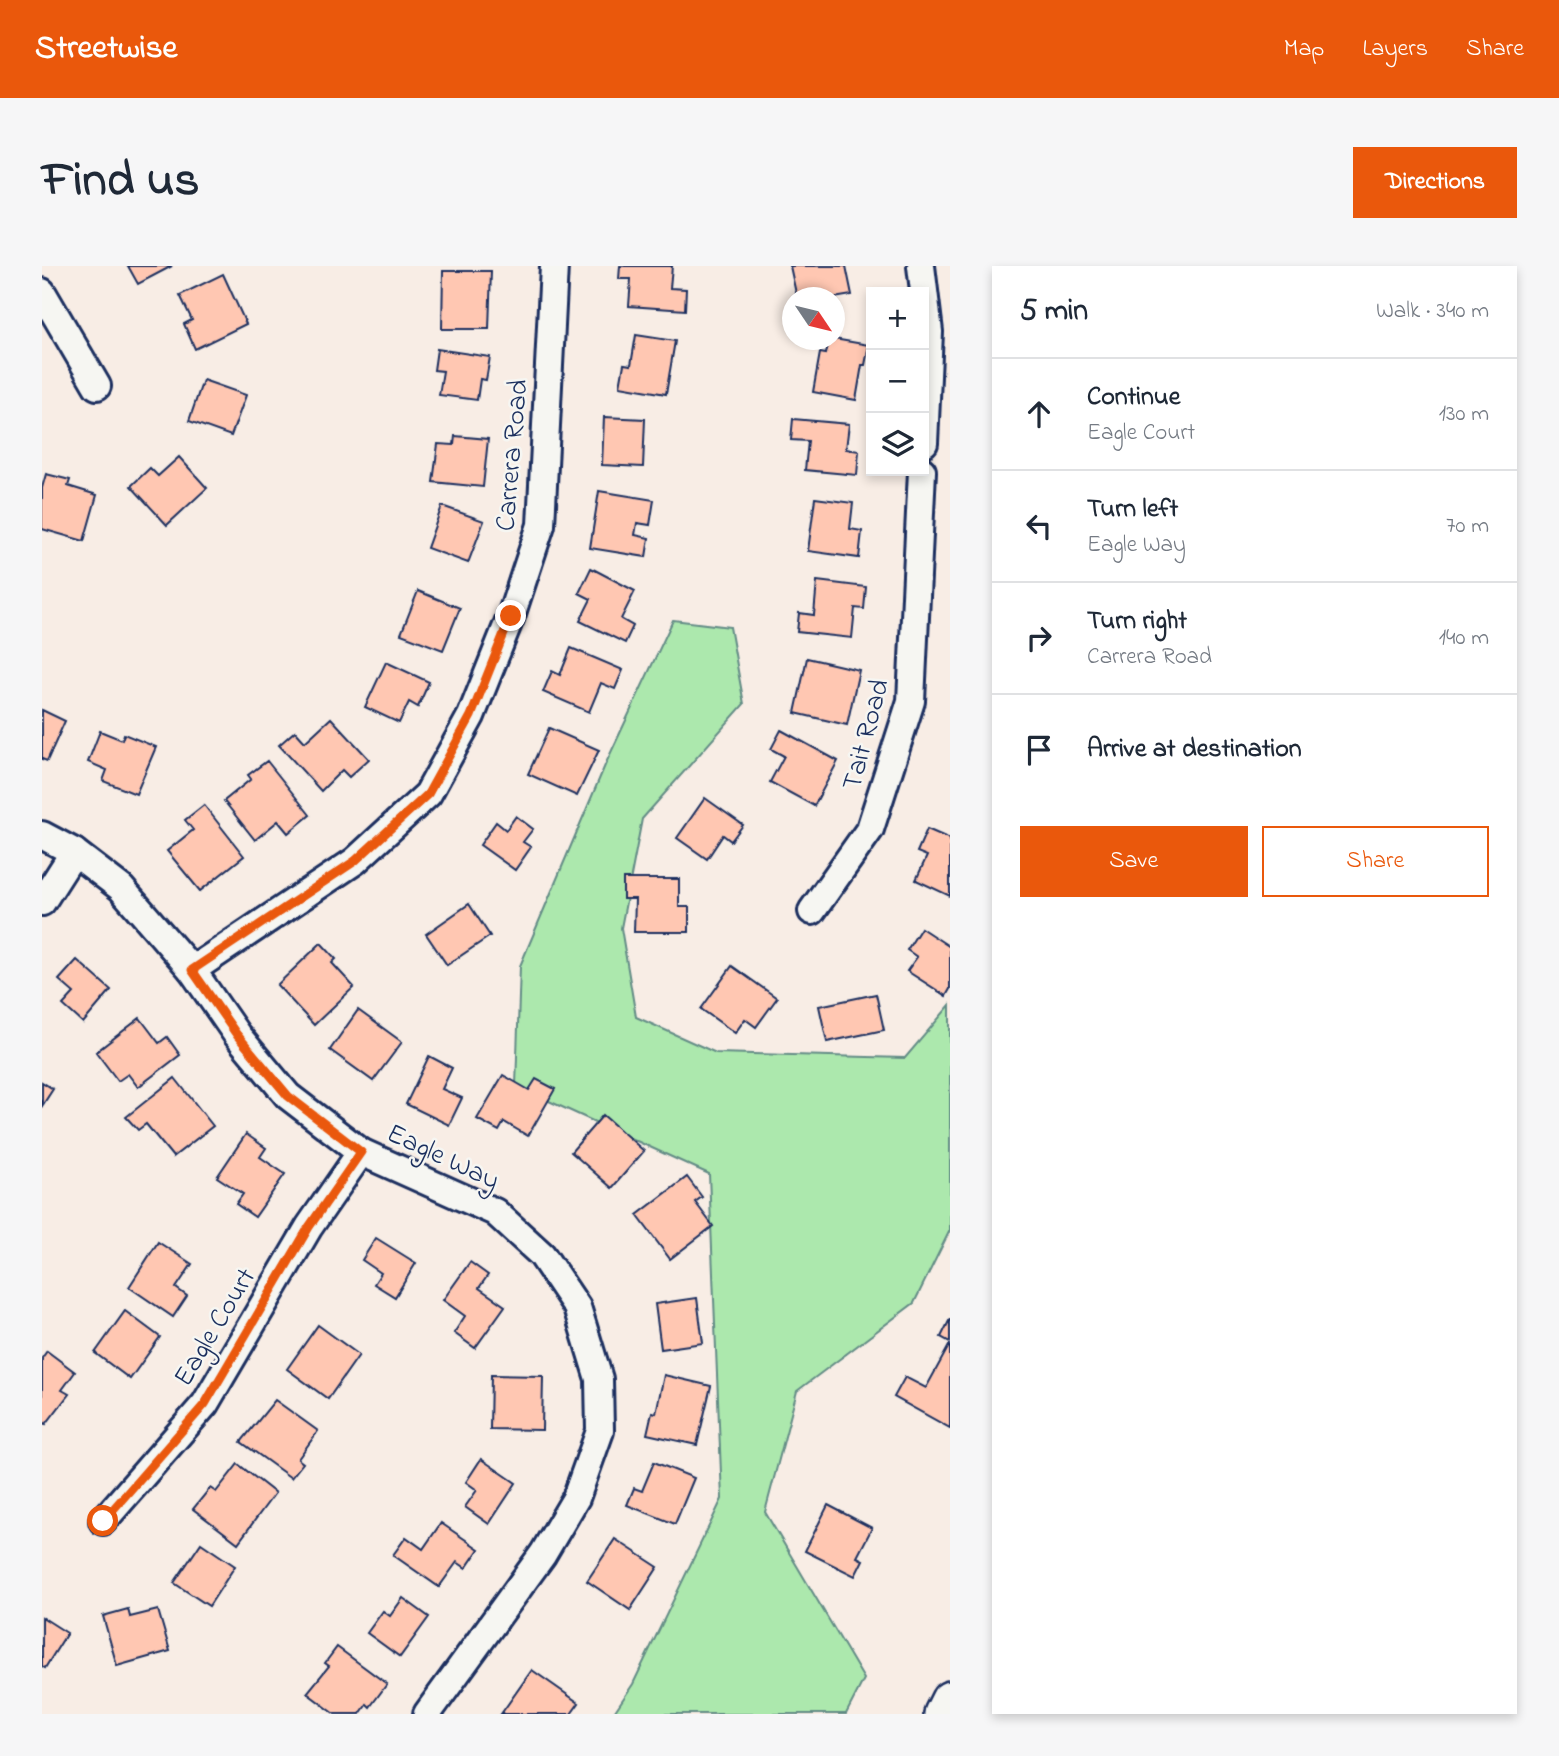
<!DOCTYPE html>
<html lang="en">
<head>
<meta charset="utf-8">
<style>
	body { margin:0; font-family:"Indie Flower",sans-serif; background:#f6f6f7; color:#1f2937 }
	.controls { position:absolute; right:21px; top:21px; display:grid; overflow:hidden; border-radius:0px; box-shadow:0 4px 10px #0003 }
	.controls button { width:63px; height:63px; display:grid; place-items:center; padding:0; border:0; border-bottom:2px solid #e0e1e3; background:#fff; color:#1f2937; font:35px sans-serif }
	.compass { position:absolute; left:740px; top:21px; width:63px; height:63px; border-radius:50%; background:#fff; box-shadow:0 4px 10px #0003; rotate:125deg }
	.stop { position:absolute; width:21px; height:21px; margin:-16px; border:5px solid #ea580c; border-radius:50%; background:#fff }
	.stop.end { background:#ea580c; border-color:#fff; box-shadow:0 2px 7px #0008 }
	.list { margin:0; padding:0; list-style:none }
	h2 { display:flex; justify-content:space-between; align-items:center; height:91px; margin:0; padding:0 28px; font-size:30px }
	h2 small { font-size:23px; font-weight:400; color:#747a83 }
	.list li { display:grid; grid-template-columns:46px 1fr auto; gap:21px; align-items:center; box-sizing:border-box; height:112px; padding:0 28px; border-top:2px solid #e0e1e3 }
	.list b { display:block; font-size:26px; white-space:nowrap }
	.list p { margin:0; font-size:23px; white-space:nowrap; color:#747a83 }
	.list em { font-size:23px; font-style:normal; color:#747a83 }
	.actions { display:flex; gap:14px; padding:21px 28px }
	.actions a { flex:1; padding:16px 0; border:2px solid #ea580c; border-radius:0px; text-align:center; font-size:24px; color:#ea580c }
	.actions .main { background:#ea580c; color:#fff }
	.icon { flex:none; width:38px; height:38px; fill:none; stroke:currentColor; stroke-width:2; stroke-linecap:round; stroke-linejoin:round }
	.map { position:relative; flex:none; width:908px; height:1448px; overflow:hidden; border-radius:0px }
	header { display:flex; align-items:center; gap:42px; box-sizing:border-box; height:98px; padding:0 35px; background:#ea580c; color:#fff }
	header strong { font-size:33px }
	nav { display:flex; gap:38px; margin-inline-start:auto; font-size:24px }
	.intro { display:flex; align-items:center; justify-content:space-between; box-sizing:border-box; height:168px; padding:0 42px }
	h1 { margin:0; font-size:49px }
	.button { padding:18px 32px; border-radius:0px; background:#ea580c; color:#fff; font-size:24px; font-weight:700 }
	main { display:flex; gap:42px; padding:0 42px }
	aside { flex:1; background:#fff; border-radius:0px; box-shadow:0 4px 10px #0003 }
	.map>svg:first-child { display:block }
</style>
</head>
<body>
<header>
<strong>Streetwise</strong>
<nav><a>Map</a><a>Layers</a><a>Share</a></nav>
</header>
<div class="intro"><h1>Find us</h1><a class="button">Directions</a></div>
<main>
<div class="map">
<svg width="908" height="1448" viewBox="0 0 908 1448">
	<rect width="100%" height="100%" fill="#f8ede5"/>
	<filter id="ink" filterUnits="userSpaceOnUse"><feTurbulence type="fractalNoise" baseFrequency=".0143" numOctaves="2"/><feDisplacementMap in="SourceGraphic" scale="14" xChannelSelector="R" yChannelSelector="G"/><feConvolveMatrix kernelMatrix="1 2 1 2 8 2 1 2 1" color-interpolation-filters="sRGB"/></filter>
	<g filter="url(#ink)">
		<!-- green -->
		<path fill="#ace8ad" stroke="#648c86" stroke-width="2" d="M631 354 688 361 702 438 600 553 579 662 594 751 674 787 863 792 908 739V964L872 1037 755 1125 723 1246 822 1413 804 1448H571L591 1418 680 1233 667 908 474 820 478 700 564 497Z"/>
		<!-- building -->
		<g fill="#ffc7b2" stroke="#1b2f5e" stroke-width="2">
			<path d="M86 0H130L96 18Z"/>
			<path d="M578 0H630L628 22 644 23 643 44 587 40 589 13H577Z"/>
			<path d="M748 0H804L810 29 792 32H755Z"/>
			<path d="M401 5H449L447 63H400Z"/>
			<path d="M181 8 204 58 153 83 142 58 150 54 138 29Z"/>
			<path d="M594 69 633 75 624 128 578 120 582 98 589 99Z"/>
			<path d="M792 73 827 79 823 99H820L814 134 771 126 778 87 784 88 787 74Z"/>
			<path d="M395 83 448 91 444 114 438 113 435 134 397 129 401 105 392 104Z"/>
			<path d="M161 114 204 129 189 170 147 155Z"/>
			<path d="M562 151 603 153 601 201 560 199Z"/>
			<path d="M751 153 807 158 804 183 817 185 815 209 763 204 766 175 749 174Z"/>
			<path d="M413 170 446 173 441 221 391 216 396 178 412 179Z"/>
			<path d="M137 191 165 222 125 259 89 220 108 202 116 210Z"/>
			<path d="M4 208 28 214 26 220 55 229 42 275 0 263V222Z"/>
			<path d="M557 225 612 234 608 259 595 257 593 269 607 272 604 291 548 282Z"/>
			<path d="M773 232 811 237 808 263 820 265 817 292 766 285Z"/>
			<path d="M400 240 442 255 426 297 385 282Z"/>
			<path d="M549 302 593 325 579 353 591 360 583 377 538 355 549 333 537 327Z"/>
			<path d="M775 315 824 321 822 343 813 342 810 372 755 366 757 347 772 349Z"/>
			<path d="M376 325 418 342 401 384 359 368Z"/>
			<path d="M529 382 581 404 573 423 559 417 547 446 501 426 510 405 518 409Z"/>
			<path d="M765 392 817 404 805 459 753 447Z"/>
			<path d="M344 396 387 416 376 441 367 436 357 457 323 441Z"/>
			<path d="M0 444 23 455 5 495 0 493Z"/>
			<path d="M289 452 327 493 307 511 300 504 279 525 237 479 253 465 263 476Z"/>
			<path d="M507 462 557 484 535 530 486 508Z"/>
			<path d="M739 464 796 495 772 540 728 516 742 490 729 483Z"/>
			<path d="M58 465 80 474 82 468 114 481 94 528 61 515 65 504 46 496Z"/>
			<path d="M225 495 268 549 246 567 236 555 213 574 182 535 209 513 206 509Z"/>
			<path d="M663 532 701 559 689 575 681 569 665 593 635 572Z"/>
			<path d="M162 539 202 590 158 625 125 585 151 564 143 554Z"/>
			<path d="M474 550 491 563 481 576 489 581 473 604 438 579 454 556 464 564Z"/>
			<path d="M885 563 908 573V630L874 614 885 590 875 586Z"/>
			<path d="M581 613H637V641H647V666H592L593 633H581Z"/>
			<path d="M427 638 448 670 405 699 384 668Z"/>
			<path d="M879 662 908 681V723L904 730 865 705 875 691 865 684Z"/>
			<path d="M279 677 294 693 290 697 312 721 272 759 235 719Z"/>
			<path d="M35 694 69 724 41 757 21 739 32 727 17 714Z"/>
			<path d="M690 700 735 732 714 761 703 753 693 767 659 743Z"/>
			<path d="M834 728 842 764 785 776 777 740Z"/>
			<path d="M316 744 360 776 331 815 288 784Z"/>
			<path d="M98 752 117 777 125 771 138 789 96 821 86 808 76 815 54 786Z"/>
			<path d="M387 790 410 802 400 823 420 832 407 859 364 838Z"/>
			<path d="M461 809 487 824 494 813 513 823 486 870 462 856 457 865 435 853Z"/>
			<path d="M133 812 171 860 131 891 104 858 96 864 84 851Z"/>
			<path d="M0 816 11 823 0 840Z"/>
			<path d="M561 849 602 885 570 922 529 886Z"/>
			<path d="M204 868 224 882 218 891 243 908 213 951 194 938 201 928 175 911Z"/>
			<path d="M645 911 660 931 653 936 671 960 628 993 595 949Z"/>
			<path d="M334 972 374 997 353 1031 332 1018 339 1007 320 994Z"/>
			<path d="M116 976 150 998 134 1022 145 1030 131 1051 87 1021Z"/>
			<path d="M428 996 446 1009 437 1022 463 1040 433 1082 412 1067 423 1050 401 1034Z"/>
			<path d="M655 1032 661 1077 619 1083 613 1038Z"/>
			<path d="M83 1045 118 1071 88 1113 53 1087Z"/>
			<path d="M908 1053V1076L899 1071Z"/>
			<path d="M276 1059 317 1089 286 1133 245 1103Z"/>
			<path d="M908 1078V1162L852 1131 863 1111 884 1122Z"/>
			<path d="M5 1085 33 1106 20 1124 27 1128 4 1158 0 1155V1092Z"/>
			<path d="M449 1109 501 1110 500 1164 448 1163Z"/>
			<path d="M622 1109 669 1120 655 1179 605 1168 610 1146 614 1147Z"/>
			<path d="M233 1134 276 1165 256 1193 261 1197 249 1212 199 1176Z"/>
			<path d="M439 1193 474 1217 447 1258 423 1241 435 1224 424 1216Z"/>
			<path d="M612 1196 652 1212 633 1258 585 1239 592 1222 600 1225Z"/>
			<path d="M196 1198 233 1227 196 1277 151 1243 168 1222 174 1226Z"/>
			<path d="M786 1239 830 1262 815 1291 821 1294 813 1310 763 1285Z"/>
			<path d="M399 1257 437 1283 424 1302 415 1296 397 1321 351 1289 364 1271 381 1283Z"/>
			<path d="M573 1273 616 1301 588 1344 545 1315Z"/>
			<path d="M159 1277 193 1300 167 1340 132 1317Z"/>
			<path d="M361 1332 387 1351 358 1391 325 1367 341 1345 348 1350Z"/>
			<path d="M86 1343 88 1351 116 1344 128 1385 75 1400 61 1350Z"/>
			<path d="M0 1351 25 1367 3 1402 0 1400Z"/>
			<path d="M295 1381 345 1418 328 1441 325 1438 318 1448H293L265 1427 287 1400 283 1397Z"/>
			<path d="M490 1404 537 1437 529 1448H459Z"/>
		</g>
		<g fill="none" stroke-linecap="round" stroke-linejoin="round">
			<defs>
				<g id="street">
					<path d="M879 0 887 66 882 177"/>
					<path d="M0 26 55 120"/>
					<path d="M0 569 32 586 79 622 150 704 195 769 246 830 319 886 453 946 500 989 535 1041 557 1113 558 1165 534 1232 501 1288 385 1448"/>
					<path d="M0 636 32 586"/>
					<path d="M770 645 828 563 869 435 880 205"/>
					<path d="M150 704 313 595 386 528 429 450 469 350 499 259 512 0"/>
					<path d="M61 1255 163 1138 267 961 319 886"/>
				</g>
				<path id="secondary" d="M901 1448 908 1434"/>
			</defs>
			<!-- street casing -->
			<use href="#street" stroke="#1b2f5e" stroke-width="32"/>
			<!-- secondary casing -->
			<use href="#secondary" stroke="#1b2f5e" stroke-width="42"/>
			<!-- street -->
			<use href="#street" stroke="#f6f6f2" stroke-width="26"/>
			<!-- secondary -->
			<use href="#secondary" stroke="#f6f6f2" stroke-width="37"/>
		</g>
	</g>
	<g fill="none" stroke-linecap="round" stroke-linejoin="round" filter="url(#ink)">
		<!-- route -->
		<path stroke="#ea580c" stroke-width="9" d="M61 1255 163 1138 267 961 319 886 246 830 195 769 150 704 313 595 386 528 429 450 469 350"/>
	</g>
	<g text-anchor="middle" stroke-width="5" stroke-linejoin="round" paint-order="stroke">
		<!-- street labels -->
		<g font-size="28" fill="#1b2f5e" stroke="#f6f6f2">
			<text transform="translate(468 189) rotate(-85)" y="10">Carrera Road</text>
			<text transform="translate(822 468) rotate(-75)" y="10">Tait Road</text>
			<text transform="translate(402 889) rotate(25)" y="10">Eagle Way</text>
			<text transform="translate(171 1060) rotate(-59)" y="10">Eagle Court</text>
		</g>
	</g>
</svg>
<div class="controls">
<button>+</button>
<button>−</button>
<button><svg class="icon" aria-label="layers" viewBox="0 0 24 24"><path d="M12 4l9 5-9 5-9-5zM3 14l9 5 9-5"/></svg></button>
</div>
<svg class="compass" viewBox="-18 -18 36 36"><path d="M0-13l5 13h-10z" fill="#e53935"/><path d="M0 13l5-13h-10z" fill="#747a83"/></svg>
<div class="stop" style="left:61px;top:1255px"></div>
<div class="stop end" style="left:469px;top:350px"></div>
</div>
<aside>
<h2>5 min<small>Walk · 340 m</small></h2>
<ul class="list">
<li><svg class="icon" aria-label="ahead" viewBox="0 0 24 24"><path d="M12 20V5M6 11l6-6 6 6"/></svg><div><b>Continue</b><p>Eagle Court</p></div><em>130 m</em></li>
<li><svg class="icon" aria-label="left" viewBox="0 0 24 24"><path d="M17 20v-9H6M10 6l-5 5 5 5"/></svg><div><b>Turn left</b><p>Eagle Way</p></div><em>70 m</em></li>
<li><svg class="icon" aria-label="right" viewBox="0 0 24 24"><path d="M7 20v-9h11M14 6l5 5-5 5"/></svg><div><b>Turn right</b><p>Carrera Road</p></div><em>140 m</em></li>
<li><svg class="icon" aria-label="arrive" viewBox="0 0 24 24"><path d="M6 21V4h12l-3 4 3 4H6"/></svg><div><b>Arrive at destination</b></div></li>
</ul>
<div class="actions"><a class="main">Save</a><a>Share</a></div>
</aside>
</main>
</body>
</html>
